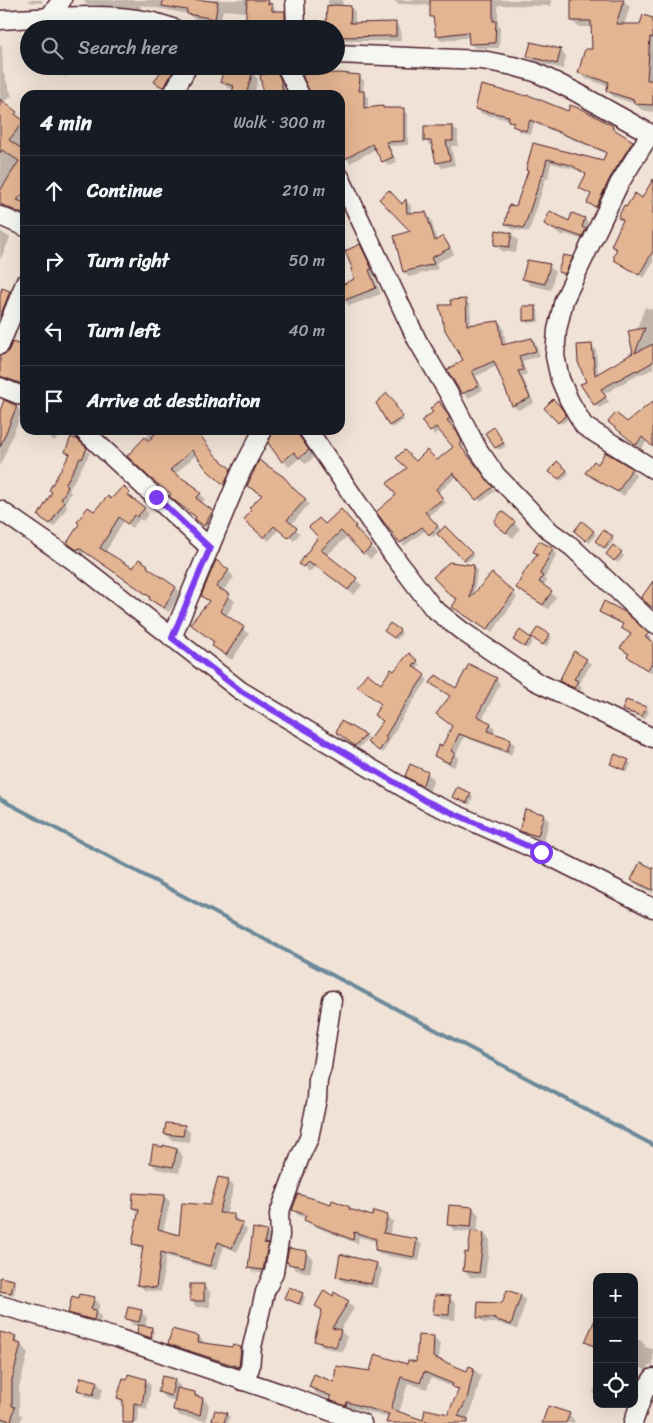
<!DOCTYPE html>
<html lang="en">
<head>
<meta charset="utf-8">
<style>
	body { margin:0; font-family:Sriracha,sans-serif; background:#242831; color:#f1f3f6 }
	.controls { position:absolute; right:15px; bottom:15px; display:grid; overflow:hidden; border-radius:10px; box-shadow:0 5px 20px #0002 }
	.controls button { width:45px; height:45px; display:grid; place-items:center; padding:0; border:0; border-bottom:1px solid #363941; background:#171b24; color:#f1f3f6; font:25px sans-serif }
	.stop { position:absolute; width:15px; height:15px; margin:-11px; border:4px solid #7c3aed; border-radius:50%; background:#fff }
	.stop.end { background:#7c3aed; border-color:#fff; box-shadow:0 1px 5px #0008 }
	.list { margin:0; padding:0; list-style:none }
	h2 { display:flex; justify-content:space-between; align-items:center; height:65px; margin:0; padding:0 20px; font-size:21px }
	h2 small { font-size:16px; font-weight:400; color:#9ea1a6 }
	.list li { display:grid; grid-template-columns:32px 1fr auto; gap:15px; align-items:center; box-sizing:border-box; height:70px; padding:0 20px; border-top:1px solid #363941 }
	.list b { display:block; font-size:19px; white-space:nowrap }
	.list em { font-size:16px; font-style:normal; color:#9ea1a6 }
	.icon { flex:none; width:28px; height:28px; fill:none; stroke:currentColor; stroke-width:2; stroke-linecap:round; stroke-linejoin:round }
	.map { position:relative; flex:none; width:653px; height:1423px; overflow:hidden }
	.search { position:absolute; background:#171b24; box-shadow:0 5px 20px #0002; left:20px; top:20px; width:325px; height:55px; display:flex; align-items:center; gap:12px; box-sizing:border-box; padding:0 18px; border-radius:28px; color:#9ea1a6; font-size:19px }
	.panel { position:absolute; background:#171b24; box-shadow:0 5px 20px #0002; left:20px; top:90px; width:325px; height:345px; border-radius:15px }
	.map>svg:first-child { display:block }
</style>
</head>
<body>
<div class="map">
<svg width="653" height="1423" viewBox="0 0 653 1423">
	<rect width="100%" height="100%" fill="#f0e2d6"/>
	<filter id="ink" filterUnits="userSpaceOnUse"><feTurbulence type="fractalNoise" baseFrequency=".02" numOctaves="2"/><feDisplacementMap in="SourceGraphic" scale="10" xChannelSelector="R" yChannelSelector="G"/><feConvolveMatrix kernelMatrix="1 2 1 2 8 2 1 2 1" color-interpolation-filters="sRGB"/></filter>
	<g filter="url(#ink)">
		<!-- shadow -->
		<g fill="#0003">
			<path d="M28 0H42V3L30 2Z"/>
			<path d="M83 0H269L277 12H284L290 18V29H247V12L223 10 220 24 194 19 188 14 141 5 140 10 113 9 111 7 87 4Z"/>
			<path d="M328 0H343L342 7H350L355 12V24L395 23 400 28 401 41H338L336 39V29H333L328 23Z"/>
			<path d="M394 0H551V6L498 5V25L500 28 499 48H475L470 43V37L442 41 437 36 435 19 431 16V5L398 4Z"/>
			<path d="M572 0H588L594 27H579L572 21Z"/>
			<path d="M606 0H623L630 7 624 25 641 26 653 20V112L642 110 635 104 614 97 607 90 609 86 586 79 579 72 593 50Z"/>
			<path d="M0 44 2 46 3 72 12 96 3 102 25 123V200L22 203 25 204V217L0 206Z"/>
			<path d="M560 50 566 56 563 69 535 62 528 56Z"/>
			<path d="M55 66H69L72 72 64 77Z"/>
			<path d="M165 66H184L169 91 156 81Z"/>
			<path d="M252 73 258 79 254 95H233L234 89 228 88 222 81Z"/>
			<path d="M277 73 283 80 287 92 290 95H269L265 91Z"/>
			<path d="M359 76 364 81 363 92 368 97V109L383 107 384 109 403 110 408 114V145L389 146 397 162 388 166 376 149 350 163 340 148V95H312Z"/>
			<path d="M477 109 568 112 583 111 613 127 637 147 601 211 593 207 589 202 592 195 580 187 587 175 577 170 551 163 548 179 546 178 529 232 512 229 507 224 517 207 529 172 534 145 604 162 607 154 534 123 531 135 519 131 510 120 482 114Z"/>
			<path d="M453 127 458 132V146H451L455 165 442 168 437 162 434 146H430L425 140Z"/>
			<path d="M653 181V263L644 278 620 264 615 259 617 251 612 246 623 222 619 218 626 208 642 199Z"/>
			<path d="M340 199 345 208 340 211Z"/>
			<path d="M406 201 411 206V214L425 213 431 219 437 241 443 238 448 243 454 254 436 263 438 269 409 277 404 272 412 232 402 205Z"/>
			<path d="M584 219 591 225 589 242 565 234 564 236 552 230 545 223H570Z"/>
			<path d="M0 231 10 238 0 260Z"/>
			<path d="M511 234 518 240 516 253 502 251 495 244Z"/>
			<path d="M360 246 365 251 377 275 374 276 381 294 349 306 340 293V288L355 280 347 252Z"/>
			<path d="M572 258 575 261 567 276 563 275 560 272Z"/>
			<path d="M549 266 555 272 551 290 530 285 524 279Z"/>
			<path d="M0 289 10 292 15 297 0 334Z"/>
			<path d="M465 300 470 305 471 325 499 322 503 327 506 345 532 339 536 344 540 356 522 361 527 374 522 376 534 403 518 410 513 405 497 366 476 376 483 390 468 398 463 393 465 360 452 306Z"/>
			<path d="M535 307 538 310 539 322 527 323 524 320Z"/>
			<path d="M645 307 653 310V369L642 374 641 373 604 394 609 402 599 408 595 404 587 383 592 346 596 350 598 374 630 357 628 354 634 350 636 331Z"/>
			<path d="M25 340V387L6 381 2 376 23 347Z"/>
			<path d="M387 395 398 407 397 408 404 420 393 428 390 425Z"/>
			<path d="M652 402 653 446 647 441 641 449 609 422 627 424Z"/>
			<path d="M439 403 452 422 450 425 465 446 462 448 495 491 481 502 457 476 438 493 446 503 428 516 442 531 445 527 474 556 467 562 438 533 433 537 426 530 404 546 378 512 398 495 416 463 437 462 455 447 440 430 434 435 431 431 434 412Z"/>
			<path d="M17 407 22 412 0 466V411Z"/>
			<path d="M545 408 563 410 568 419 562 424Z"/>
			<path d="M38 430H61L55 441Z"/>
			<path d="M153 430H202L198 434 219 460 235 475 229 488 214 474 197 454 174 475 196 489 205 499 201 503 217 517 209 530 129 456Z"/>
			<path d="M275 430H296L314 457 306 464 300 458 289 467 269 443Z"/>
			<path d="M496 432 506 446 499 450 496 447Z"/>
			<path d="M78 441 90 453 69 490 71 492 65 504 68 506 54 527 39 516 53 492 70 455 67 452Z"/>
			<path d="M599 465 631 469 636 475 624 496 593 479 587 473Z"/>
			<path d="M566 470 569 473 562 481 553 474Z"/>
			<path d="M248 485 296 493 309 504 291 525 300 533 294 541 279 529 269 541 246 520 263 496Z"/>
			<path d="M123 488 134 499 133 500 149 513 143 521 140 519 132 528 124 520 105 553 133 569 147 566 152 572 176 588 181 593 169 612 156 604 151 598 143 592 84 551 83 554 68 543 94 513 111 500Z"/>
			<path d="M347 517 361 532 359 534 377 553 370 559 348 536 326 556 362 585 354 595 322 570 321 571 315 567 309 572 301 563 325 526Z"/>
			<path d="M514 523 520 529 513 538 503 530Z"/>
			<path d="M593 532 596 534 590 543 578 534Z"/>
			<path d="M612 537 614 540 607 550 599 544Z"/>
			<path d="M540 542 553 549 557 554 544 579 547 581 543 587 556 597 548 609 517 588 538 555 535 551Z"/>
			<path d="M621 553 624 556 618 563 610 557Z"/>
			<path d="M473 566 477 570 474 595 513 593 517 597 492 633 454 607 458 600 451 594Z"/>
			<path d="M228 571 234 577 223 591 235 601 226 617 249 634 232 660 220 652 214 646 215 643 198 630 209 602 202 596Z"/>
			<path d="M600 611 624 613 651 638 648 641 653 644V671L651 673 637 664 621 648 632 635 622 628 624 625 604 615Z"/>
			<path d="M399 630 402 633 397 640 389 634Z"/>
			<path d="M549 635 552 638 546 647 536 640Z"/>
			<path d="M530 639 533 641 527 649 518 643Z"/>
			<path d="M586 660 591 664 579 684 582 687 579 692 565 685 560 680Z"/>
			<path d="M417 662 420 665 416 670 428 680 403 716 383 753 372 746 384 721 376 715 382 704 381 686 394 673Z"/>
			<path d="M496 679 500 684 482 720 491 724 495 729 493 734 510 740 515 745 511 755 464 737 456 755 459 758 454 767 440 760 435 755 442 748 453 726 450 697 432 683 456 690Z"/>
			<path d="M627 701 647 709 649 711 645 719 626 712 624 709Z"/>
			<path d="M342 723 366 736 368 738 359 748 340 734Z"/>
			<path d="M628 761 631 764 627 772 612 763Z"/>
			<path d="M427 773 434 779 429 792 413 782 406 776Z"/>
			<path d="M457 789 473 797 470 805 454 797Z"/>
			<path d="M543 815 549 821 544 841 527 837 521 830Z"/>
			<path d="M653 869V893L639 886 633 880Z"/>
			<path d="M184 1126 190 1132 189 1142 172 1140 166 1134Z"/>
			<path d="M177 1150 183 1156 179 1173 157 1169 151 1163Z"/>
			<path d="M228 1181 234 1186 226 1215H233L239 1221V1223L247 1230 237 1252 224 1246 216 1270 166 1256 161 1292 144 1290 139 1284 144 1250 139 1249 134 1244 139 1214 133 1208 165 1196 170 1202 163 1232 181 1237 210 1206Z"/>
			<path d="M331 1206 349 1208 353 1211 373 1217 375 1212 388 1216 393 1222 389 1235 417 1240 422 1245 419 1261 381 1255 376 1250 377 1242 359 1237 358 1244 311 1225 306 1219V1218L298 1215 293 1210Z"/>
			<path d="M473 1208 479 1215 477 1233 484 1234 490 1240 485 1278 470 1277 464 1270 469 1254 472 1232 455 1231 449 1225Z"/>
			<path d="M266 1232 271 1236 268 1246 271 1249 267 1274 253 1272 249 1268Z"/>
			<path d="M307 1253 313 1259 310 1273 296 1270 289 1263Z"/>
			<path d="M376 1264 382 1270 377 1288 343 1282 338 1276Z"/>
			<path d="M0 1279 13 1281 16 1284 14 1295 0 1292Z"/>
			<path d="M203 1285 210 1292V1307H197L191 1301Z"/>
			<path d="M507 1291 521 1296 526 1301 517 1329 498 1323H484L478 1317 503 1305Z"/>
			<path d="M302 1294 305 1297 302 1306 286 1298Z"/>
			<path d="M449 1297 456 1304 455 1320 441 1319 435 1313Z"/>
			<path d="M94 1298 100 1304 97 1313 101 1317 100 1326 75 1319 69 1313 79 1299Z"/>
			<path d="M334 1298 348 1302 354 1308 340 1331 347 1337 343 1352 322 1347 315 1340 323 1312 316 1305Z"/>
			<path d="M141 1311 147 1318 145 1327 151 1328 154 1331 153 1340 141 1336 138 1333 139 1326 133 1325 127 1319Z"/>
			<path d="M597 1327V1350L586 1342Z"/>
			<path d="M0 1334 15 1338 28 1353 19 1388V1413L22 1416 20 1423H0Z"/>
			<path d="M199 1337 204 1342V1344L241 1348 246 1353 244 1372 175 1349 170 1344Z"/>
			<path d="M434 1338 440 1344 439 1361 468 1373 474 1369 481 1376 473 1406 466 1423H427L424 1420 448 1415 459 1392 455 1388 431 1378 427 1389 408 1383 399 1413 415 1423H387L389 1418 354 1408 352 1412 338 1406 331 1399 317 1394 310 1387 335 1383 371 1372 417 1364Z"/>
			<path d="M634 1339 640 1340 645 1345 644 1347 653 1349V1366L650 1365 646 1371 634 1363Z"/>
			<path d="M129 1376 146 1380 151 1386 147 1410 139 1407 138 1423H125L124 1403 118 1398Z"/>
			<path d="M163 1378 175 1381 181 1387 180 1390 195 1393 203 1399 209 1405 206 1421 180 1416 174 1409 176 1401 166 1398 159 1392Z"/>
			<path d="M96 1382 103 1389 99 1400 85 1396 79 1390Z"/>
			<path d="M597 1382V1397L593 1393Z"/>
			<path d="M216 1412 226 1414 230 1417 228 1423H213Z"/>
			<path d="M569 1414 575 1421 574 1423H544Z"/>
		</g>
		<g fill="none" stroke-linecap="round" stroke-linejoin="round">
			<!-- stream -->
			<path stroke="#6c8999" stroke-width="4" d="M0 799 653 1145"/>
		</g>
		<!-- building -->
		<g fill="#e3b593" stroke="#4a1f2b" fill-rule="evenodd">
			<path d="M163 0H203L218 2 215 19 187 14V10L162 6Z"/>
			<path d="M247 0H268V4H272V11H285V29L245 28Z"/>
			<path d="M430 0H493V21H496L495 43 469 44 468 32 436 36 433 17H430Z"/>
			<path d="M571 0H624L616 24H640L643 15 653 18V38L650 37 647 80H653V105L634 104V100L606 91 609 82 578 73 585 49H592L591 21H571Z"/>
			<path d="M335 5 351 6 350 23 396 22V36L336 37V29H332V24H326L327 6Z"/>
			<path d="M531 42 561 49 557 64 527 56Z"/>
			<path d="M164 66H176L164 88 154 82Z"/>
			<path d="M225 66H235L253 71 246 95H231L234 86 220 82Z"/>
			<path d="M277 72 280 78 284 95H274L271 90 263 91 260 75Z"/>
			<path d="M340 73 360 75 359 91H364V108L383 106V108H404V141L386 142 393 157 382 162 372 144 345 159 340 151V95H311L303 77V74Z"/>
			<path d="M481 85 527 96 528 95 568 111 570 105 584 110 613 126 612 128 633 141 610 178 596 207 587 203 591 194 579 188 586 174 571 165 547 159 543 175 542 174 524 228 505 224 509 205 516 206 528 171 526 170 533 143 603 161 606 152 530 120 526 131 512 126 514 122 508 121 509 116 475 109Z"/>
			<path d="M0 99 17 112 15 114 24 121 9 140 25 151V192L17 200 25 203V215L0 204V191L19 161 2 150 0 153Z"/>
			<path d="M424 126H453V141H446L450 160 436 163 431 141H424Z"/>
			<path d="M653 179V251L639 275 614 260V254L617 249 611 246 623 220 618 218 624 205 626 207 635 193 642 198Z"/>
			<path d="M389 190 402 204 406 199 407 213 426 212 435 241 443 236 450 248 431 258 434 264 403 272 394 236 410 231 379 199Z"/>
			<path d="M550 211 569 221 572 213 585 218 582 227 586 229 582 237 559 229 558 231 544 224Z"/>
			<path d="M496 230 512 233 509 247 494 245Z"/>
			<path d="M360 244 372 269 369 270 376 288 340 302V286L354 279 351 268H352L345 251Z"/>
			<path d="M563 255 573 257 565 274 558 272Z"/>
			<path d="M527 260 550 264 545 284 522 279Z"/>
			<path d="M2 288 10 291 0 317V296Z"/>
			<path d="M466 299 467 325 499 321 502 345 532 338 536 351 519 356 523 370 518 371 530 398 512 406 494 361 472 371 479 385 462 394 447 370 463 360 445 330 439 305H451L450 300Z"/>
			<path d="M523 306H536V320L523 321Z"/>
			<path d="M645 328 635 353 653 344V362L637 371 636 370 601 389 606 397 594 405 580 384 586 382 578 362 577 345 592 344 595 375 633 353 628 331Z"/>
			<path d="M12 342 24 346 22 356H25V385L0 376V355L7 353Z"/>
			<path d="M387 393 396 403 395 405 403 417 389 426 376 403Z"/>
			<path d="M553 399 560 406 566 415 558 423 544 408Z"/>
			<path d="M4 400 17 406 0 447V411Z"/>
			<path d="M439 401 450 418 447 420 457 432 462 442 459 444 493 487 476 500 453 473 436 489 443 499 425 512 438 526 429 535 422 527 400 543 376 512 396 495 387 483 407 468 396 458 404 450 416 461 427 450 437 460 453 447 436 427 430 432 421 421 433 412 430 409Z"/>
			<path d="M653 401V447L642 437 636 445 608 422 616 413 627 422Z"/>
			<path d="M494 427 504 443 495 448 485 433Z"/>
			<path d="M159 430H196L216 456 231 469 224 485 207 470 192 450 170 470 197 488 196 489 201 493 196 498 213 511 204 526 195 519 196 517 171 498 169 496 171 494 150 478 127 456 145 437 148 441Z"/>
			<path d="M274 430H295L309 450 299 458 294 452 282 462 268 443Z"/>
			<path d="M71 437 78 440 87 448 82 459 80 458 65 485 68 487 61 499 64 502 50 524 38 516 52 492 49 490 70 454 65 452Z"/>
			<path d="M605 452 632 468 618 492 585 473 594 461 598 464Z"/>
			<path d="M259 460 284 477 295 490 306 499 287 520 297 528 288 538 274 526 264 538 244 520 251 510 249 508 262 495 247 486Z"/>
			<path d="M557 461 567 470 559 479 549 472Z"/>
			<path d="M123 486 130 493 128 495 145 508 137 517 135 515 127 524 119 517 100 548 133 568 139 559 148 565 147 567 176 587 164 608 149 599 150 597 136 587 79 548 77 550 67 543 79 524 77 522 88 507 94 511 108 496 111 499Z"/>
			<path d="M341 509 356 526 354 527 372 546 363 554 341 531 321 550 357 578 348 590 315 565 314 566 308 562 303 567 299 564 318 537 309 527 319 518 325 524Z"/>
			<path d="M502 511 515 522 506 533 495 524V520Z"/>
			<path d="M582 521 594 531 586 541 574 531Z"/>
			<path d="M445 526 472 553 464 560 437 534Z"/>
			<path d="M603 530 613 536 604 548 595 541Z"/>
			<path d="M539 541 553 548 540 574 543 576 539 582 552 591 543 605 516 588 526 569 538 554 533 552Z"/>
			<path d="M613 545 622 552 614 561 606 554Z"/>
			<path d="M216 560 229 570 216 587 230 594 220 611 244 627 226 655 212 646 214 642 190 624 209 601 201 596Z"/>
			<path d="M449 562 474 565 470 598 492 573 514 592 487 630 452 607 457 599 450 595 433 577Z"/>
			<path d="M653 581V608L641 598Z"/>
			<path d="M604 601 625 612 649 633 645 637 653 642V662L647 670 632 660 627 656 629 654 620 648 631 634 621 628 623 624 599 612Z"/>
			<path d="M390 623 400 630 394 638 384 631Z"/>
			<path d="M538 627 550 634 543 645 531 637Z"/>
			<path d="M520 630 531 638 524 647 513 640Z"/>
			<path d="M574 651 587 659 574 679 578 681 574 688 559 681Z"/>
			<path d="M409 653 418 661 413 666 425 675 400 712 385 737 387 739 379 751 367 742 383 721 374 715 381 704 357 686 367 673 381 684 391 669 394 671Z"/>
			<path d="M469 664 497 678 477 716 491 723 488 731 511 739 507 751 459 734 451 751 455 753 449 763 434 756 439 745 442 746 452 726 436 714 450 696 430 683 436 675 456 688Z"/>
			<path d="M626 700 647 707 642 716 622 710Z"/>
			<path d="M341 721 366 735 355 746 336 732Z"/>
			<path d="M615 754 629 760 624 770 610 764Z"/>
			<path d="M410 764 428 772 422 786 405 776Z"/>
			<path d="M457 787 471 793 467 803 452 797Z"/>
			<path d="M525 809 544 814 538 836 519 831Z"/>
			<path d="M640 862 653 868V890L631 880Z"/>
			<path d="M166 1123 185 1125 183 1136 164 1134Z"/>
			<path d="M153 1145 163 1147V1145L177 1149 173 1167 150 1163Z"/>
			<path d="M218 1177 229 1179 219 1213 234 1214V1220L243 1223 232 1248 218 1242 210 1266 161 1252 156 1288 137 1285 143 1246 132 1244 139 1209 132 1208 133 1193 165 1195 158 1229 179 1235 182 1203 210 1205Z"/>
			<path d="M298 1194 331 1204 332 1200 350 1207 349 1209 372 1216 374 1211 388 1215 383 1233 417 1239 414 1257 375 1250 376 1239 354 1232 353 1240 304 1220 306 1215 292 1210Z"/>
			<path d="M449 1205 473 1207 471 1227 447 1225Z"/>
			<path d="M253 1228 267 1231 264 1243 268 1244 263 1270 248 1268Z"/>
			<path d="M471 1231 484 1233 479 1273 463 1271 465 1252 468 1253Z"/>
			<path d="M289 1248 307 1251 304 1267 288 1264V1262H286Z"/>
			<path d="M340 1254 377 1263 371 1284 336 1277Z"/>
			<path d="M0 1277 14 1280 11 1293 0 1291Z"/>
			<rect x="190" y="1284" width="14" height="17"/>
			<path d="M289 1287 303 1293 299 1304 284 1298Z"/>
			<path d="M324 1290 333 1296 334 1292 349 1301 332 1328 341 1330 336 1347 314 1341 322 1310 315 1306Z"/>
			<path d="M507 1290 521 1295 511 1325 492 1318H477L478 1302 502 1303Z"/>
			<path d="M79 1294 95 1297 91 1309 96 1310 94 1320 68 1313 72 1296 78 1298Z"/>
			<path d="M435 1295 450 1296 449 1315 433 1314Z"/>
			<path d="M128 1307 142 1310 139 1322 125 1319Z"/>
			<path d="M597 1315V1347L585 1342Z"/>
			<path d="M138 1325 152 1327 151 1338 137 1333Z"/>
			<path d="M172 1329 199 1336 198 1342 232 1347 233 1345 241 1347 239 1367 168 1344Z"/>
			<path d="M0 1332 16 1336 14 1342 21 1344 12 1380V1406L15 1407 11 1421 0 1418Z"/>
			<path d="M418 1335 434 1336 433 1357 467 1371 469 1366 474 1368 467 1399 458 1416 468 1419V1423H434L426 1421V1423H386L389 1414 347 1402 346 1406 329 1400 331 1396 309 1387 314 1374 334 1382 336 1366 370 1371 375 1354 407 1364 408 1360 416 1362ZM424 1372 453 1384 452 1387 459 1389 448 1414 425 1409 423 1420 391 1409 401 1377 420 1383Z"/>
			<path d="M128 1374 146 1379 142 1405 134 1403 133 1423H123V1400L117 1398 123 1378 127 1379Z"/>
			<path d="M162 1376 175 1379 171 1396 158 1392Z"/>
			<path d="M81 1377 97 1381 93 1395 77 1390Z"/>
			<path d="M177 1388 195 1392V1396L203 1398 200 1415 173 1410Z"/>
			<path d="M548 1406 570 1413 566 1423H542Z"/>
			<path d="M215 1410 227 1413 224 1423 212 1420Z"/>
		</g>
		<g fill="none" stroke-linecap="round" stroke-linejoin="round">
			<defs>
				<g id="minor">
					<path d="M295 0 296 29"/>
					<path d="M48 18 62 0"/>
					<path d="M0 20C53 18 126 8 175 29"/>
					<path d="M336 54 482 60 513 66 535 72 574 91 653 135"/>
					<path d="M286 66 300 95"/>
					<path d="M172 95 188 66"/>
					<path d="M650 134 619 184 564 300 557 330 555 356 560 379 569 400 584 426 653 469"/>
					<path d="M340 177 417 340 449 394 477 448 496 475 551 532 572 547 653 624"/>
					<path d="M0 216 25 227"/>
					<path d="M0 345 25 283"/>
					<path d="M0 387 25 397"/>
					<path d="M83 430 210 548"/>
					<path d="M308 430 393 555 433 608 462 631 535 681 653 738"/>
					<path d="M0 510 77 563 241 691 426 801 541 852 653 908"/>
					<path d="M172 638 241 472 263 430"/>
					<path d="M0 1305 117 1338 286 1395 362 1423"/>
					<path d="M243 1381 250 1368 252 1347 265 1292 274 1272 280 1235 279 1214 300 1157 309 1138 317 1099 318 1080 322 1067 332 1000"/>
					<path d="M633 1423 644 1392 653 1378"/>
				</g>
			</defs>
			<!-- minor casing -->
			<use href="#minor" stroke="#4a1f2b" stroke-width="21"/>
			<!-- minor -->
			<use href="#minor" stroke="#f6f6f2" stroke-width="18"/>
		</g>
	</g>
	<g fill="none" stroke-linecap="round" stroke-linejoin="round" filter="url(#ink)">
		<!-- route -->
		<path stroke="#7c3aed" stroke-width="6" d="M156 497 210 548 172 638 241 691 426 801 541 852"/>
	</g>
</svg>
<div class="controls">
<button>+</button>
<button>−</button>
<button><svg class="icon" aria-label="locate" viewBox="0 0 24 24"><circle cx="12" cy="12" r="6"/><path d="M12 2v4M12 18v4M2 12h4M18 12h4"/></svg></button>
</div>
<div class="stop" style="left:541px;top:852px"></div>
<div class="stop end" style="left:156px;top:497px"></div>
<div class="search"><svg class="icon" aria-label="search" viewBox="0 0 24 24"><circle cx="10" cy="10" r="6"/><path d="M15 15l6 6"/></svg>Search here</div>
<section class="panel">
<h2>4 min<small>Walk · 300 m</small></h2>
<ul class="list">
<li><svg class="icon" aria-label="ahead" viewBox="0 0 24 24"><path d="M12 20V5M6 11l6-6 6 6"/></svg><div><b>Continue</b></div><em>210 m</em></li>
<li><svg class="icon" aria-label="right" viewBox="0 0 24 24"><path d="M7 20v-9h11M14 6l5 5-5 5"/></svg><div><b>Turn right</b></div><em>50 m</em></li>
<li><svg class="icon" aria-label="left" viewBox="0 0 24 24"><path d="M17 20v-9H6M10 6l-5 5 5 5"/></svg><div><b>Turn left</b></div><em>40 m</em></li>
<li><svg class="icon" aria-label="arrive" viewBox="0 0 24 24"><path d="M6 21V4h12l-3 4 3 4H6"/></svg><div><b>Arrive at destination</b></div></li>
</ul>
</section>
</div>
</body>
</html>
